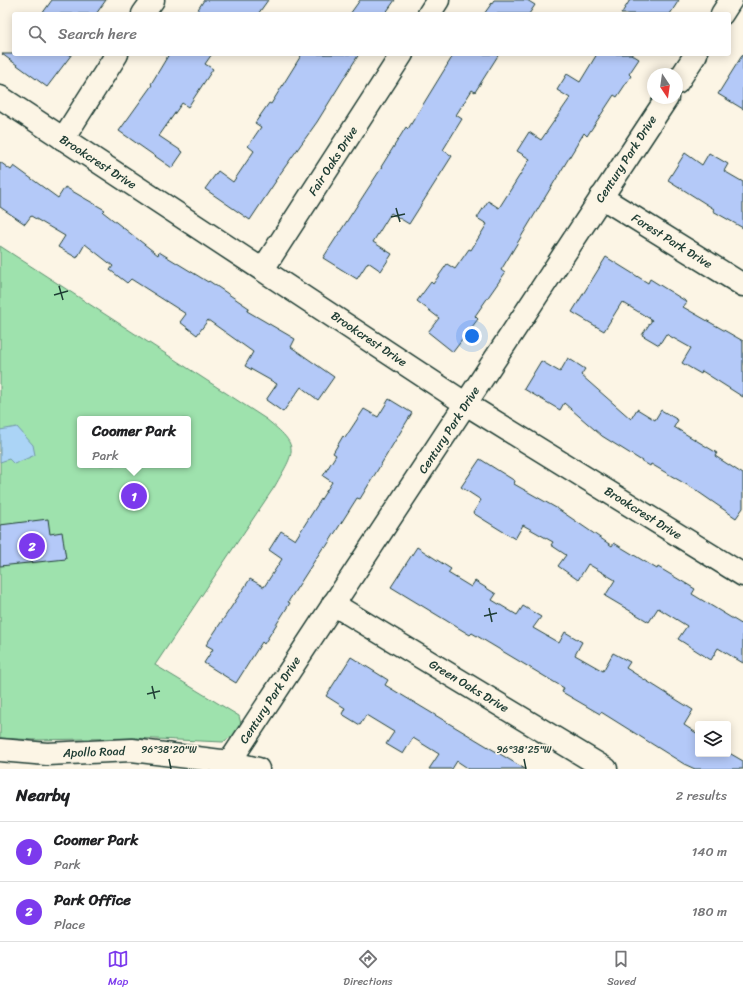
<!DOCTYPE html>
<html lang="en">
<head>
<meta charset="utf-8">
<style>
	body { margin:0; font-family:Sriracha,sans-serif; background:#f2f2f2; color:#202124 }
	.controls { position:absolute; right:12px; bottom:12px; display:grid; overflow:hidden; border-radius:4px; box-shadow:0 2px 10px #0003 }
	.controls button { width:36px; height:36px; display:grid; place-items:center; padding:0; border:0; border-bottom:1px solid #e0e0e0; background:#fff; color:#202124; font:20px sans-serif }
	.compass { position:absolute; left:647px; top:68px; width:36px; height:36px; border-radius:50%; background:#fff; box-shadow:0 2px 10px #0003; rotate:167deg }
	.you { position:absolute; left:472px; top:336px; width:14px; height:14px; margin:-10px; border:3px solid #fff; border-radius:50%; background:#1a73e8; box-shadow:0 0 0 6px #1a73e833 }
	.badge { display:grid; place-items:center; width:26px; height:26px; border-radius:50%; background:#7c3aed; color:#fff; font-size:13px; font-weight:700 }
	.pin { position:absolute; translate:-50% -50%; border:2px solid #fff; box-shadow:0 1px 4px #0006 }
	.popup { position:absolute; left:77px; top:416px; width:114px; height:52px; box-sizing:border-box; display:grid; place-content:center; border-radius:4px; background:#fff; filter:drop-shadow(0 1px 3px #0005); font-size:13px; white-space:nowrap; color:#757577 }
	.popup b { font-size:15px; color:#202124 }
	.popup::after { content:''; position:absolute; left:50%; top:100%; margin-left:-8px; border:8px solid transparent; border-top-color:#fff }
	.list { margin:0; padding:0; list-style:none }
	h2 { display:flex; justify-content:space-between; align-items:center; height:52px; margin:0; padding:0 16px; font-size:17px }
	h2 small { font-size:13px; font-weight:400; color:#757577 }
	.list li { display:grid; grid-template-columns:26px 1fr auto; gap:12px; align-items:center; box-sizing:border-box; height:60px; padding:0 16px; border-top:1px solid #e0e0e0 }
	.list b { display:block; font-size:15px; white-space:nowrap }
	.list p { margin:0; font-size:13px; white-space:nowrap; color:#757577 }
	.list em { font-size:13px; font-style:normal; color:#757577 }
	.icon { flex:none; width:22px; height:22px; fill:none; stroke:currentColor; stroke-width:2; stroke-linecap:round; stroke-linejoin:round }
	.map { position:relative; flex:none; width:743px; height:769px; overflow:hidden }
	.search { position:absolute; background:#fff; box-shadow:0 2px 10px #0003; left:12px; right:12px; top:12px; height:44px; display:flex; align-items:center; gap:10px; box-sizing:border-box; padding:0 14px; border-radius:4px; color:#757577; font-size:15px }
	.sheet { height:172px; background:#fff }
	nav { display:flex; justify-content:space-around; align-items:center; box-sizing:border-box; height:56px; border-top:1px solid #e0e0e0; background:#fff; font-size:11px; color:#757577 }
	nav a { display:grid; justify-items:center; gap:2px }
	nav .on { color:#7c3aed }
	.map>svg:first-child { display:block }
</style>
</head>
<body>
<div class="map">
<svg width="743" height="769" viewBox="0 0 743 769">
	<rect width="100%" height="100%" fill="#fcf5e5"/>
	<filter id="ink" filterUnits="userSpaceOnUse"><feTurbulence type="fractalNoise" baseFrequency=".025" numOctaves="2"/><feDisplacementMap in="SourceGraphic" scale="8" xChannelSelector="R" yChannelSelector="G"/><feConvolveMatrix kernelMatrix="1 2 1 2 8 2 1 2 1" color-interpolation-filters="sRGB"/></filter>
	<g filter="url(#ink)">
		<!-- green -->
		<path fill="#9ee2ad" stroke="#5e9070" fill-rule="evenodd" d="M0 246 266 419C301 447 295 450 275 486L155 665 239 716 241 724 234 735 223 742 133 738 36 740 0 738ZM80 419H188V465H80Z"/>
		<!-- water -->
		<path fill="#abd4f6" stroke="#7398a8" d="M17 427 33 445 35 455 14 464 9 459 0 462V430Z"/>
		<!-- building -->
		<g fill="#b4c9f8" stroke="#1f3d34">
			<path d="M52 0H106L96 14H42Z"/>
			<path d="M204 0H268L258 14H195Z"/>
			<path d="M360 0H395L385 14H350Z"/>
			<path d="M494 0H527L535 5 529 14H484Z"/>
			<path d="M630 0H679L670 14H621Z"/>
			<path d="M2 54H72L47 87Z"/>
			<path d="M169 54H212L205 64 213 69 188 107 182 103 159 136 183 152 172 168 119 131 152 85 151 84Z"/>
			<path d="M302 54H359L317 122 275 181H276L250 220 205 189 218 171 233 182 254 151 248 146 261 127 255 123 269 103 271 104Z"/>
			<path d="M454 54H499L475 92 472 90 456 115 462 119 443 150 452 156 409 224 391 213 373 242 392 254 381 271 368 262 357 279 323 258 382 167H381L406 127 408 129Z"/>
			<path d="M597 54H631L639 59 629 74 631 76 617 97 614 95 587 136 584 133 501 270 505 273 475 316 478 319 453 352 428 332 439 318 417 301 431 282 433 284 447 264 455 269 469 249 471 250 487 224 477 218 488 201 499 208 530 159 517 151 529 132 541 140 570 98 557 90 567 74 580 82Z"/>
			<path d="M743 54V109L718 94Z"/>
			<path d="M685 153 702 165 709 153 728 164 724 171 743 182V228L713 211 714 209 668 180Z"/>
			<path d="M0 162 11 170 14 166 58 198 65 187 105 210 103 212 158 255 159 252 208 282 209 281 249 308 247 311 295 339 291 347 334 377 318 400 301 387 283 412 266 400 277 384 245 366 253 352 208 320 197 335 180 322 186 314 131 279 127 283 110 270 113 266 85 244 77 258 58 247 65 236 31 216 25 224 0 207Z"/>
			<path d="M606 257 648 283 650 279 687 302 683 307 743 341V397L702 371 701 374 682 363 691 348 666 334 659 345 642 335 652 320 622 302 604 331 572 312Z"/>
			<path d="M568 358 585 369 581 375 631 419 637 409 655 420 661 410 678 420 674 427 717 453 715 456 743 474V508L736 518 694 489 651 464 650 466 602 436 564 403 560 410 524 389 541 361 560 372Z"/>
			<path d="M389 399 412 413 360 499 357 498 326 547 324 546 288 602 290 603 264 644 262 642 236 683 204 663 213 649 206 645 250 579 264 587 282 559 269 550 281 531 295 540 332 482 323 476 336 455 333 453 343 436 345 438 364 409 378 417Z"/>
			<path d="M480 459 515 481 514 484 558 509 612 546 614 543 657 569 658 567 695 589 692 594 743 625V663L718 648 711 660 678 639 687 626 658 608 649 622 605 596 615 580 588 564 578 580 558 566 566 555 551 545 553 542 523 525 515 539 473 513 481 500 461 487Z"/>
			<path d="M48 519 50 534 62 532 66 559 0 566V525Z"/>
			<path d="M417 547 451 569 448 573 471 587 475 581 496 594 492 600 517 615 523 606 541 617 533 628 559 643 565 632 582 642 575 655 603 671 613 653 630 662 626 668 693 710 684 725 698 734V754H731L743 761V769H695L684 764 601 712 600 714 562 692 564 688 472 633 470 635 391 587Z"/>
			<path d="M351 657 388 680 385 685 525 769H469L457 761 452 769H429L439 754 413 738 403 754 386 744 394 732 366 715 360 725 342 714 345 708 326 696Z"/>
		</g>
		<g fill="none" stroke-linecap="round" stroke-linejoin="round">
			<defs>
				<g id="minor">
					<path d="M143 14 153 0"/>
					<path d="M429 14 438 0"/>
					<path d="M722 14 731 0"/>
					<path d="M677 83 696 54"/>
					<path d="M0 97 466 404 743 575"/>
					<path d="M63 139 117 54"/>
					<path d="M601 197 743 285"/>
					<path d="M263 269 402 54"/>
					<path d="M333 604 606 769"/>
					<path d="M0 750 47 754 132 750 229 762 258 769"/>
					<path d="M225 769 667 98"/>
				</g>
			</defs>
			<!-- minor casing -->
			<use href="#minor" stroke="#1f3d34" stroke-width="25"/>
			<!-- minor -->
			<use href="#minor" stroke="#fcf5e5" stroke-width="22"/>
		</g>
	</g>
	<!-- ticks -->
	<path fill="none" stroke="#1f3d34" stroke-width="1.5" d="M396 208 400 222M391 217 405 214M59 286 63 300M54 295 68 291M489 608 492 622M484 616 497 613M152 686 155 699M147 694 160 691M169 759 171 769M524 759 526 769"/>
	<g text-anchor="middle" stroke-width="3.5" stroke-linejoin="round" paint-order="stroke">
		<!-- street labels -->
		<g font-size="12" fill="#1f3d34" stroke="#fcf5e5">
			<text transform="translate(626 159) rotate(-57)" y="4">Century Park Drive</text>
			<text transform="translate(333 161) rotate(-57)" y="4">Fair Oaks Drive</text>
			<text transform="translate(98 162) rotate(33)" y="4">Brookcrest Drive</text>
			<text transform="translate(672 241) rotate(32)" y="4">Forest Park Drive</text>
			<text transform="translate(369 339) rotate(34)" y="4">Brookcrest Drive</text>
			<text transform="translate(449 430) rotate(-57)" y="4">Century Park Drive</text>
			<text transform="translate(643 513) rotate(32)" y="4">Brookcrest Drive</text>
			<text transform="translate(469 686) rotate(31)" y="4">Green Oaks Drive</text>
			<text transform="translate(270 700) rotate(-57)" y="4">Century Park Drive</text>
			<text transform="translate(94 752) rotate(-2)" y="4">Apollo Road</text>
		</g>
	</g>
	<g font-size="10" text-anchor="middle" fill="#1f3d34" stroke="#fcf5e5" stroke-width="3.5" stroke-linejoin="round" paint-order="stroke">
		<text x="169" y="753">96°38'20"W</text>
		<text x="524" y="753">96°38'25"W</text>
	</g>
</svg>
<div class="controls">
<button><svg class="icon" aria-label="layers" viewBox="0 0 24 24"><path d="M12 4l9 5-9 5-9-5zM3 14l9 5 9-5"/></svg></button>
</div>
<svg class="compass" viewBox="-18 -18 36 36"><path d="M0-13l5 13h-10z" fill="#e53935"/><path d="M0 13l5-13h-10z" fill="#757577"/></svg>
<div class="you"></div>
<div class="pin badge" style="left:134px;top:496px">1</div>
<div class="popup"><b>Coomer Park</b>Park</div>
<div class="pin badge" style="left:32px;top:546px">2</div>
<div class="search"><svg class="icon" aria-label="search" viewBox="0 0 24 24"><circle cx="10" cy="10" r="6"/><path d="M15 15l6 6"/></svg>Search here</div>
</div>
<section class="sheet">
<h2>Nearby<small>2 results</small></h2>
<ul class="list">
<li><span class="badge">1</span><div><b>Coomer Park</b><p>Park</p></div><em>140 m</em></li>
<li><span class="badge">2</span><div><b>Park Office</b><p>Place</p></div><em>180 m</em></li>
</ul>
</section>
<nav>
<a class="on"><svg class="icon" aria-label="map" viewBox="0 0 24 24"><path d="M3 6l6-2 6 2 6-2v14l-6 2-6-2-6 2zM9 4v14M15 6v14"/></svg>Map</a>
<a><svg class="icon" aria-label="directions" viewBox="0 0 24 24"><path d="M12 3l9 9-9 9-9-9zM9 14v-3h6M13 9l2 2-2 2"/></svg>Directions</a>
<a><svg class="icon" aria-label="saved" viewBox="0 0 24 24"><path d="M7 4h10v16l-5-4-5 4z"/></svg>Saved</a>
</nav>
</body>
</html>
